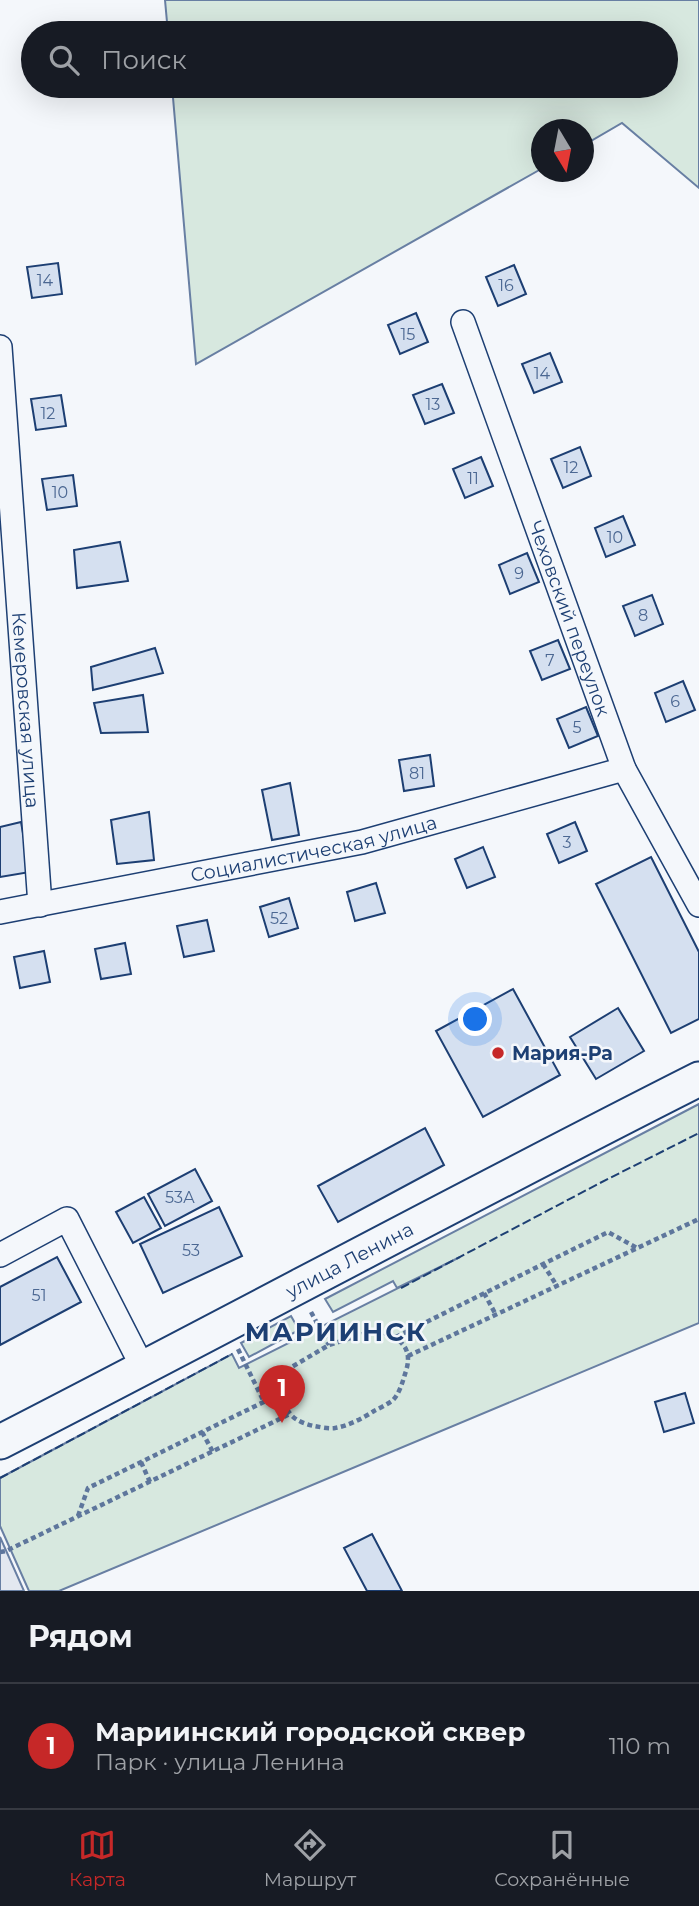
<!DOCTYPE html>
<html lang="ru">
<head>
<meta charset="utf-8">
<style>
	body { margin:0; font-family:Montserrat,sans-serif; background:#242831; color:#f1f3f6 }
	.compass { position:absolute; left:531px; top:119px; width:63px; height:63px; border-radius:50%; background:#171b24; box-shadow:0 7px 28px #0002; rotate:170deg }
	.you { position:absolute; left:476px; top:1020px; width:24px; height:24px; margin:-18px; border:5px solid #fff; border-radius:50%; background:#1a73e8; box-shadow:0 0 0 10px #1a73e833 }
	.badge { display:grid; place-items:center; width:46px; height:46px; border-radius:50%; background:#c62828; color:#fff; font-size:23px; font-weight:700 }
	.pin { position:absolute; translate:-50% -58px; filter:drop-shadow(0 2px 4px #0008) }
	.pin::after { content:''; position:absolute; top:37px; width:24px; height:21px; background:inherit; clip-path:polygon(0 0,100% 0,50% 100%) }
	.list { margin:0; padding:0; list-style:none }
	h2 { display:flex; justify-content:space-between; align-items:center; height:91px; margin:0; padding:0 28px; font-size:30px }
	h2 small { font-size:23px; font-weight:400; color:#9ea1a6 }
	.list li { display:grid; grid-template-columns:46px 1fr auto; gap:21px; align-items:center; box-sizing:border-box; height:126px; padding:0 28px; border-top:2px solid #363941 }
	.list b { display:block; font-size:26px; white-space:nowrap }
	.list p { margin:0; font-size:23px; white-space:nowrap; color:#9ea1a6 }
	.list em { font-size:23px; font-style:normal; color:#9ea1a6 }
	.icon { flex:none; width:38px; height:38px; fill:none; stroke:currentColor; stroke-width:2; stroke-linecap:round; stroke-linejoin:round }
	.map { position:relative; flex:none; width:699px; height:1591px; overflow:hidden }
	.search { position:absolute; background:#171b24; box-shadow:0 7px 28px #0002; left:21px; right:21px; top:21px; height:77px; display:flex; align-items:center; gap:18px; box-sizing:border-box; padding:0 24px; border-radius:38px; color:#9ea1a6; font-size:26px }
	.sheet { height:217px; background:#171b24 }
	nav { display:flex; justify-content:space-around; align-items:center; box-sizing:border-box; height:98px; border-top:2px solid #363941; background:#171b24; font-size:19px; color:#9ea1a6 }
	nav a { display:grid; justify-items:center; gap:4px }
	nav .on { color:#c62828 }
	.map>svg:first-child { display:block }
</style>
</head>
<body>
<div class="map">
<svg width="699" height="1591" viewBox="0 0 699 1591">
	<rect width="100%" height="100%" fill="#f4f7fb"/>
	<!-- green -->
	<g fill="#d7e8df" stroke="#687fa3" stroke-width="2">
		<path d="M165 0H699V188L622 123 584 145V130H542L541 169 196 364 172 86H666V33H168Z"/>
		<path d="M699 1104V1323L59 1591H29L0 1526V1478L232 1354 239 1368 460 1257 397 1288 393 1281 333 1312 325 1299Z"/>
		<path d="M291 1316 299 1330 249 1357 241 1343Z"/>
	</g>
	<!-- parking -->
	<path fill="#e3e8f0" stroke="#687fa3" stroke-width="2" d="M0 1537 24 1591H0Z"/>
	<!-- building -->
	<g fill="#d5e0f0" stroke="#1d3f73" stroke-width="2">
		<path d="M58 263 62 294 32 298 27 267Z"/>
		<path d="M514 265 526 294 498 306 486 277Z"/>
		<path d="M416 313 428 342 400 354 388 325Z"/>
		<path d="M550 353 562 382 534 393 522 364Z"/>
		<path d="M442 384 454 413 425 424 413 395Z"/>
		<path d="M61 395 66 426 36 430 31 399Z"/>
		<path d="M580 447 591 476 563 488 551 459Z"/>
		<path d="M481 457 493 486 465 498 453 469Z"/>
		<path d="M73 475 77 506 47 510 42 479Z"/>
		<path d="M623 516 635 545 606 557 595 528Z"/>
		<path d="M120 542 128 581 77 588 74 550Z"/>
		<path d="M527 553 539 582 510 594 499 565Z"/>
		<path d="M652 595 663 624 635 636 623 606Z"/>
		<path d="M558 640 570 669 542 680 530 651Z"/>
		<path d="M155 648 163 673 93 690 91 667Z"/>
		<path d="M683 681 695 710 666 722 655 693Z"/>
		<path d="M143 695 148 732 101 733 94 703Z"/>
		<path d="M586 707 598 736 569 748 557 719Z"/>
		<path d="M430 755 434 786 404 791 399 760Z"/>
		<path d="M290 783 299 835 272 840 262 790Z"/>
		<path d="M149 812 154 860 117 864 111 820Z"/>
		<path d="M21 822 30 872 0 877V827Z"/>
		<path d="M575 822 587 851 559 863 547 834Z"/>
		<path d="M483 847 495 877 467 888 455 859Z"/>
		<path d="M651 857 699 952V1019L671 1033 596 884Z"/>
		<path d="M376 883 385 913 355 921 347 892Z"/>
		<path d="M289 898 298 928 269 937 260 907Z"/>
		<path d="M207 920 214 951 184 957 177 926Z"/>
		<path d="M125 943 131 974 101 979 95 949Z"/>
		<path d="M44 951 50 982 20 988 14 957Z"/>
		<path d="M513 989 560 1075 483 1117 436 1031Z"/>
		<path d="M618 1008 644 1051 596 1079 570 1037Z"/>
		<path d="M425 1128 444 1165 338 1222 318 1186Z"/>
		<path d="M195 1169 212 1201 165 1226 148 1194Z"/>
		<path d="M144 1197 161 1228 133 1243 116 1212Z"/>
		<path d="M219 1207 242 1256 163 1293 140 1244Z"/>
		<path d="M57 1257 81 1302 0 1345V1287Z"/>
		<path d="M685 1393 694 1423 664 1432 655 1402Z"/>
		<path d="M372 1534 402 1591H367L344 1548Z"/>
	</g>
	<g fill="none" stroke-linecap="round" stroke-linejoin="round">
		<defs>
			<g id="street">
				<path id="s1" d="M463 322 624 769 699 905"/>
				<path id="s2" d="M0 347 40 905"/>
				<path id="s3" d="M0 912 362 842 624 769"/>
				<path d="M0 1255 67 1219 143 1368"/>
			</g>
			<g id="secondary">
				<path id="s4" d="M0 1442C234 1322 465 1197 699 1079"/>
			</g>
		</defs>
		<!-- street casing -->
		<use href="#street" stroke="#1d3f73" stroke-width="26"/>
		<!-- secondary casing -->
		<use href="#secondary" stroke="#1d3f73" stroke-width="37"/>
		<!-- path -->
		<g stroke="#5e769c" stroke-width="4.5" stroke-dasharray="5 3.5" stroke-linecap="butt">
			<path d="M543 1264 557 1286"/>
			<path d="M484 1293 496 1315"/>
			<path d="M311 1312 329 1345"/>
			<path d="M376 1330C397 1337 414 1345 406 1371 403 1380 400 1393 393 1400 388 1404 380 1408 374 1411 363 1418 348 1426 335 1428 329 1429 320 1427 314 1426 279 1419 281 1395 290 1368L329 1345Z"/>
			<path d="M396 1337 608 1232 637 1248"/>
			<path d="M238 1349 264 1402"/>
			<path d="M408 1356 699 1219"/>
			<path d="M202 1432 213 1452"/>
			<path d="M141 1462 150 1482"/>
			<path d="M78 1516 88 1488 284 1392"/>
			<path d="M0 1552 6 1551 290 1414"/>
		</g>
		<!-- street -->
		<use href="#street" stroke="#f4f7fb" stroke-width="23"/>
		<!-- secondary -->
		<use href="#secondary" stroke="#f4f7fb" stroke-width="33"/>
		<!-- fence -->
		<g stroke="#1d3f73" stroke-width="2" stroke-dasharray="9 3.5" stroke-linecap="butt">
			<path d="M401 1288 598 1184 699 1133"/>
			<path d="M0 1478 232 1354"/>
		</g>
	</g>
	<!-- markers -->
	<circle fill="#c62828" stroke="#f4f7fb" stroke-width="2.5" cx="498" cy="1053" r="7"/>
	<g text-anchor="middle" stroke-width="5" stroke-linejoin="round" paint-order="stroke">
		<!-- number labels -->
		<g font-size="16" fill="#4b6792">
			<text x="45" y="286">14</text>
			<text x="506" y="291">16</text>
			<text x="408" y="340">15</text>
			<text x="542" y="379">14</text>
			<text x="433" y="410">13</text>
			<text x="48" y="419">12</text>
			<text x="571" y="473">12</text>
			<text x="473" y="484">11</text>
			<text x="60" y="498">10</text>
			<text x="615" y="543">10</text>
			<text x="519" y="579">9</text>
			<text x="643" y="621">8</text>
			<text x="550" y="666">7</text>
			<text x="675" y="707">6</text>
			<text x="577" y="733">5</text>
			<text x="417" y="779">81</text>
			<text x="567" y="848">3</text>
			<text x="279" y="924">52</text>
			<text x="180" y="1203">53А</text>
			<text x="191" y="1256">53</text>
			<text x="39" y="1301">51</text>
		</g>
		<!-- street labels -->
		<g font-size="19" fill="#1d3f73" stroke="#f4f7fb">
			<text dy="7" stroke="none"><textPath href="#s1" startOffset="315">Чеховский переулок</textPath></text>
			<text dy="7" stroke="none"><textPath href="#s2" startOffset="364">Кемеровская улица</textPath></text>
			<text dy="7" stroke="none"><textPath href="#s3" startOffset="320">Социалистическая улица</textPath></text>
			<text dy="7" stroke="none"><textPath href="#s4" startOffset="394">улица Ленина</textPath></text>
		</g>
		<!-- poi labels -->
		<g font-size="19" font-weight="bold" fill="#1d3f73" stroke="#f4f7fb" text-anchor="start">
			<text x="512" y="1060">Мария-Ра</text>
		</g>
		<!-- district labels -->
		<g font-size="26" font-weight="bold" letter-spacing="2" fill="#1d3f73" stroke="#f4f7fb">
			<text x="336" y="1341">МАРИИНСК</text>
		</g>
	</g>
</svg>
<svg class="compass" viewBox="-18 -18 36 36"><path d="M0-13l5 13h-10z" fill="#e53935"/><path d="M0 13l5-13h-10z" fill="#9ea1a6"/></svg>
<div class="you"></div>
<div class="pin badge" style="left:282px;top:1423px">1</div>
<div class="search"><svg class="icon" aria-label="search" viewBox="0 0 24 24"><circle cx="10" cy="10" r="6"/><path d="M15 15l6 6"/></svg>Поиск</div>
</div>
<section class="sheet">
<h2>Рядом<small></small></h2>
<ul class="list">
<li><span class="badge">1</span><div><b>Мариинский городской сквер</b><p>Парк · улица Ленина</p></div><em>110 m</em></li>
</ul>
</section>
<nav>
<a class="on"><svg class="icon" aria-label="map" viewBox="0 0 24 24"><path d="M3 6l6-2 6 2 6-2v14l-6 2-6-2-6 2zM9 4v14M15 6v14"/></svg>Карта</a>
<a><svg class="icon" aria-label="directions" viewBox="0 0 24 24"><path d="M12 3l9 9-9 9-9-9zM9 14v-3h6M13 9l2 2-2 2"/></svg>Маршрут</a>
<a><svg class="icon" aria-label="saved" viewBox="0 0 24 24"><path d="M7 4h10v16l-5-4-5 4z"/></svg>Сохранённые</a>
</nav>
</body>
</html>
